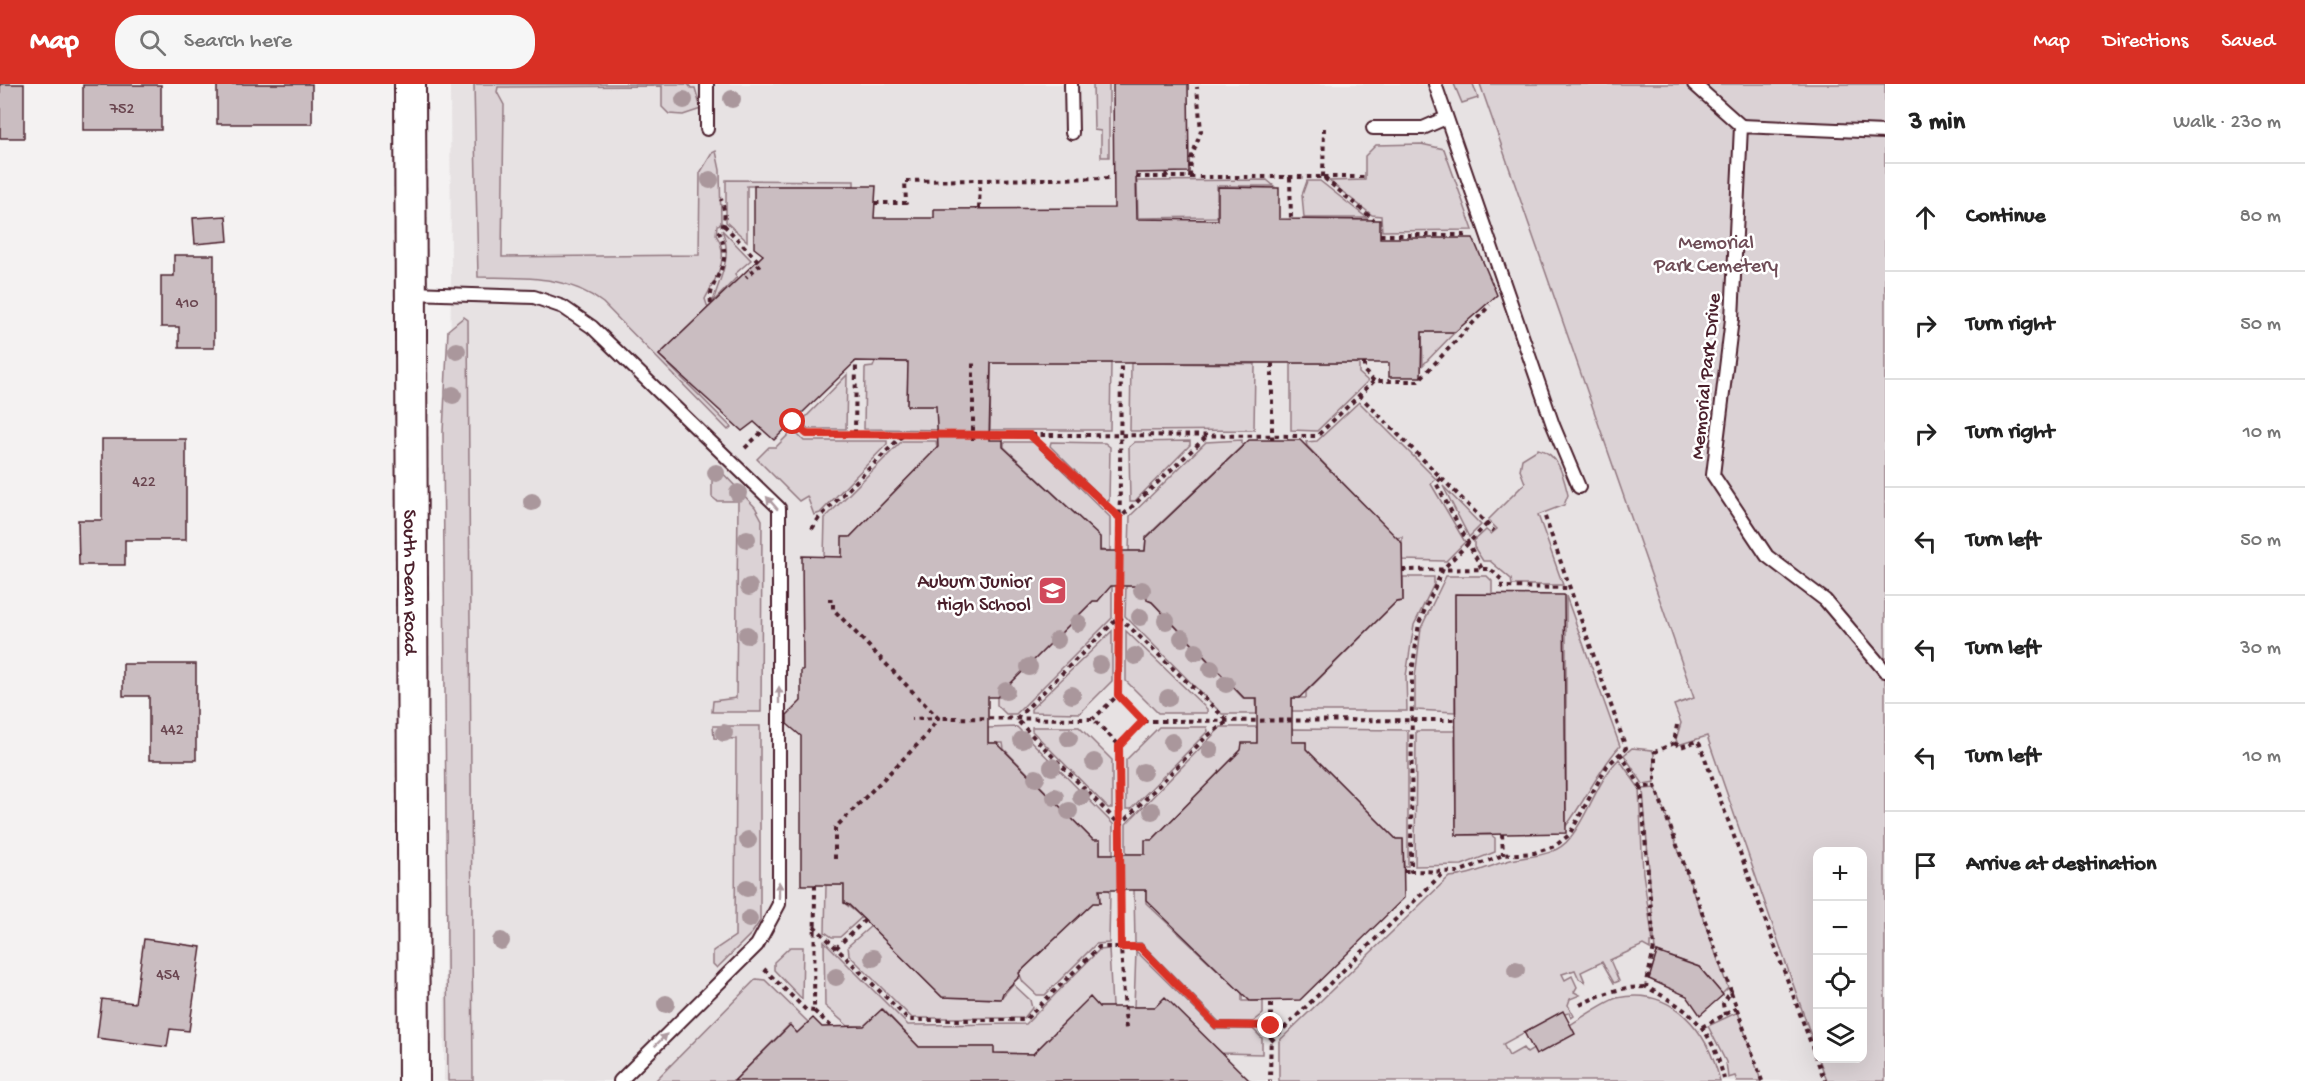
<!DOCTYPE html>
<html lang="en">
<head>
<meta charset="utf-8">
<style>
	body { margin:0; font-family:"Gochi Hand",sans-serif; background:#f6f6f6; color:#222 }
	.controls { position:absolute; right:18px; bottom:18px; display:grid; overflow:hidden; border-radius:12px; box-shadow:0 6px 24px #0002 }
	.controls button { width:54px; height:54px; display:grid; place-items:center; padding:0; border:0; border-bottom:2px solid #e0e0e0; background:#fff; color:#222; font:30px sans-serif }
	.stop { position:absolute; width:18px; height:18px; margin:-14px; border:4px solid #d93025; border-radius:50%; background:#fff }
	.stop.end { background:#d93025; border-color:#fff; box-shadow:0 2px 6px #0008 }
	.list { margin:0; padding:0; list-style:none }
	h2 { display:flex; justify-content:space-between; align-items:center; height:78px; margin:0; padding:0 24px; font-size:26px }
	h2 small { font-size:20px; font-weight:400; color:#767676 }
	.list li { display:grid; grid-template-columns:39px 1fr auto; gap:18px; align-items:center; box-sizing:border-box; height:108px; padding:0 24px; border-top:2px solid #e0e0e0 }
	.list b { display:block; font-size:22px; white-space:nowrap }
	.list em { font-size:20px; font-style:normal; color:#767676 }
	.icon { flex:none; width:33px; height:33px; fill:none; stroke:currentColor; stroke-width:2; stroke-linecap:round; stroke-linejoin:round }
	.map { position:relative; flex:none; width:1885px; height:997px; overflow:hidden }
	header { display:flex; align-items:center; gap:36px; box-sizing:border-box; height:84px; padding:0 30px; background:#d93025; color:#fff }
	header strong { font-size:28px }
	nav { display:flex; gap:33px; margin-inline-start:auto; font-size:21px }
	.search { width:420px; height:54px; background:#f6f6f6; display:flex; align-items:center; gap:15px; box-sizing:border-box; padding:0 21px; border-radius:24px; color:#767676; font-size:22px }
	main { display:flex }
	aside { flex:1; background:#fff }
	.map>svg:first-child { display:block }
</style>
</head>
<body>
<header>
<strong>Map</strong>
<div class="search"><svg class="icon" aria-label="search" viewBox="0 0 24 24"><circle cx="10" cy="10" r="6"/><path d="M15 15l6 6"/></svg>Search here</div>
<nav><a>Map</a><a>Directions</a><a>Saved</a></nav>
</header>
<main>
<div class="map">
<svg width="1885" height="997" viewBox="0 0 1885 997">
	<rect width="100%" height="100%" fill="#f4f2f2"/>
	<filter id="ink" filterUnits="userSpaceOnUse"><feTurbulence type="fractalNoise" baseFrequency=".0167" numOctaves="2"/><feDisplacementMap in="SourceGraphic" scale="12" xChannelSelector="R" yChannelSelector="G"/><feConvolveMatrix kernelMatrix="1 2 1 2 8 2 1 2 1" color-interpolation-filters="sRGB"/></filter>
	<g filter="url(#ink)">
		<!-- built -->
		<path fill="#e7e2e3" d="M450 0H1480L1827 997H444L451 189Z"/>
		<!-- green -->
		<g fill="#dbd2d5" stroke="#927880" stroke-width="1.5">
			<path d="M474 0H688L691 4H695L701 25 683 31 669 30 662 23V2L498 3 497 8 504 21 502 173 699 171 700 89 712 69 716 67 720 86 721 140 717 141 716 151C731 173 716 194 705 215L708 224 659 271 731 343 728 346 603 219C566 190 523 194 478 193Z"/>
			<path d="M1093 0H1109V73H1101V47L1094 46Z"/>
			<path d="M1454 0H1473L1478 14 1462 19Z"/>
			<path d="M1480 0H1885V997H1827L1819 975 1862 974V768H1818L1817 969 1707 652 1678 661 1676 655 1681 639 1674 621 1694 614Z"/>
			<path d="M1376 61 1421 60 1444 65 1473 146 1382 147 1381 132 1372 131 1329 97 1365 96V72Z"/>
			<path d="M726 96 854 97V102H747V157L726 138Z"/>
			<path d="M1267 96 1274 102H1217V133L1138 134 1137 97Z"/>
			<path d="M1307 97H1320L1367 134H1304L1302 111Z"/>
			<path d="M722 146 751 176 735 190 737 193 713 218C720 192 733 174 722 146Z"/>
			<path d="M464 233 468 236 473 997H448L443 348 448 246Z"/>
			<path d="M1422 248H1455L1423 281Z"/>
			<path d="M875 278 955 279 908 286 907 322H954V346L864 345 865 284 873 283Z"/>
			<path d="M991 279H1111L1110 346H990Z"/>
			<path d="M1131 279 1255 280 1254 346 1130 347Z"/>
			<path d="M1291 279H1359V289L1368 297 1317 347 1291 346Z"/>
			<path d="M847 291 846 345H808L802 338 804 335Z"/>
			<path d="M1359 318 1436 395 1431 400 1465 458 1446 477 1402 476V453L1396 454 1307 362 1306 358 1317 357Z"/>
			<path d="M793 346 804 357H887V360L820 429 814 431 807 412 799 417 757 375 769 363H776Z"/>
			<path d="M1242 356V362L1146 453 1145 467H1129L1130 432 1206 358Z"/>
			<path d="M902 357H936L937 364 850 453H843L842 473H824L825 434Z"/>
			<path d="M1190 357V361L1135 417H1130L1129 363 1135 358Z"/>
			<path d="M1004 358H1034L1110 433V467L1100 466V453L1004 363Z"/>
			<path d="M1051 358 1105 359 1110 363 1109 417H1105L1050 362Z"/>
			<path d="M1538 365C1559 370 1563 391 1568 411L1564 421 1538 431 1563 501H1512L1511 495 1490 477H1483L1474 463V457L1486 446 1491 450 1497 445 1488 436 1525 399 1520 386 1522 375Z"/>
			<path d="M712 383H717L755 423 762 436 761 628H712L713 617 736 614 738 417H717L712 413Z"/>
			<path d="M1443 402 1481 441 1469 453Z"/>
			<path d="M1446 492H1487L1492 497V510L1455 511V628L1415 626V594L1421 544Z"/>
			<path d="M1403 493H1434V500L1414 541 1406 592 1407 627H1292V614H1306V608L1396 518 1403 517Z"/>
			<path d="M1100 502H1112V534L1016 630H1006L997 621V613H1002V608L1093 517H1098Z"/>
			<path d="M1126 502H1146L1147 516 1152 518 1243 614H1256L1257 630H1222L1125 532Z"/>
			<path d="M1566 512 1620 662C1598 686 1586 716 1566 742Z"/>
			<path d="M1112 547V597L1080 629 1031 628V625Z"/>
			<path d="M1126 547 1207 625V629H1158L1126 597Z"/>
			<path d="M713 642H760V837L752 849 717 884 713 880V867L735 852 736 655 714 654Z"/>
			<path d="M1017 643 1113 740V770H1100V757L1093 756 1004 665 1003 659H988V644Z"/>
			<path d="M1032 643H1079L1112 676V724H1108L1032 647Z"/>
			<path d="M1159 643H1207L1208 647 1131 725H1126V676Z"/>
			<path d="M1221 643H1257V659L1241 666 1152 756 1146 757 1145 770H1126V740Z"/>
			<path d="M1292 645 1408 646V782H1404L1403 756 1396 755 1306 665V658H1292Z"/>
			<path d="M1416 647H1455L1456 751H1491L1495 754V768L1462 781 1415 782Z"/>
			<path d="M1632 664 1652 666 1654 670 1655 698 1643 700 1624 671Z"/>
			<path d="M1619 675 1639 704 1643 789 1653 858H1650V865L1643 861 1610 876 1619 897 1614 899 1602 878 1581 888 1585 898 1579 895 1575 886 1562 890 1565 896 1572 892 1577 903 1574 908 1580 911 1570 915 1568 921 1574 932 1571 934 1569 929 1564 930 1562 928 1503 960 1509 972 1523 964 1527 969C1544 959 1603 917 1617 914 1674 902 1708 948 1720 997H1279V957L1449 793C1470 792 1486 783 1507 777 1528 771 1555 774 1570 754 1589 730 1597 697 1619 675Z"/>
			<path d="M1656 704 1728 904 1722 910 1699 883 1655 867 1643 705Z"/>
			<path d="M826 801H844V819L862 833 840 853H832L825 848Z"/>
			<path d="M1099 806H1110L1109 859 1096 860 1045 911H1037L1023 898 1019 889 1093 819H1100Z"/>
			<path d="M1134 806H1146V819L1242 909V917H1263V930L1253 938H1219L1141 859H1135Z"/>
			<path d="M871 842 942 913 1000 915 1013 900 1030 916 1032 924 1024 934H912L849 871 848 862Z"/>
			<path d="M824 857 908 941 1026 940 1099 866 1109 865 1112 923H1099L1090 914 1033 970 994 969 993 963H919L883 925 864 942H848L825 922Z"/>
			<path d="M790 863H803L802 915 774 886V878Z"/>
			<path d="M1136 867 1215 945H1253L1262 954V970L1222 969 1155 923H1134Z"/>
			<path d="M756 895 765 896 808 938 797 949 789 941 734 997H655Z"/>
			<path d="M1738 928 1761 997H1737L1735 992 1728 994 1726 978 1708 942Z"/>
		</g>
		<!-- building -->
		<g fill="#cabdc1" stroke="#4a1f2b" stroke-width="1.5" fill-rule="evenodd">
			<rect x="0" y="0" width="24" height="54"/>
			<rect x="217" y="0" width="95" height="40"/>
			<path d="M1113 0H1188L1189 88 1136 89 1137 135 1218 136V103L1279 104V135L1380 136V154H1473L1497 211 1455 248H1422L1421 293H1389V279H991L989 356H1003V363L1100 453V467H1145L1146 454 1249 356H1300L1402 459 1403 517 1396 518 1299 614H1292V658H1306V665L1396 755H1403L1404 814 1300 916 1250 917 1146 816V806H1099L1100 819H1093L1019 889 1020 892 1003 909 1001 915 942 913 849 821 844 819V801H801V652L787 640V631L801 617V586H803L802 472 842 473V453H850L938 363 936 322H907L908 278 856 277 774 356 754 338 742 347 659 271 763 171 754 164V102H876L874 134H934V125L1114 124ZM1111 502H1146L1147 516 1152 518 1244 614H1257V659H1242L1241 666 1152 756H1145V770H1100V756H1093L997 659H988V613H997L1093 517H1098Z"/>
			<rect x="83" y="1" width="78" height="45"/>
			<path d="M226 132 228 157 195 160 193 134Z"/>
			<path d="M174 171H214V264H179V243H161V192H174Z"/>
			<path d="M102 355H186V456H125V481H79L78 436H102Z"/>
			<path d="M1455 510 1564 511 1566 749 1456 751Z"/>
			<path d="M123 580H196V676H149V612H123Z"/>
			<path d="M144 855 201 863 189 947 170 945 167 963 97 954 102 915 135 919Z"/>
			<path d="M1657 868 1699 883 1723 911 1700 931 1687 912 1649 895Z"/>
			<path d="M1090 913 1099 923H1155L1165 913 1250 997H734L790 941 797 949 813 934 822 943 864 942 882 925 919 963H994V969L1033 970Z"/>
			<path d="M1563 927 1575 950 1536 971 1524 948Z"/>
		</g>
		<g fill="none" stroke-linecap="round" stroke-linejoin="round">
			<defs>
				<g id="service">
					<path d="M707 0V45"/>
					<path d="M1071 0 1072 49"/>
					<path d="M1435 0 1553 341 1579 403"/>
					<path d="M1694 0 1741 42"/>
					<path d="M1373 44H1423L1446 34"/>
					<path d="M1885 48 1741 42 1732 235 1713 391 1767 472 1825 516 1885 587"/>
					<path d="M412 209 534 213 563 223 592 243 779 424V820L757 861 620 997"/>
				</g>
				<g id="tertiary">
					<path id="s1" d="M410 0 414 997"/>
				</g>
			</defs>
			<!-- service casing -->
			<use href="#service" stroke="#4a1f2b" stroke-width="16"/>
			<!-- tertiary casing -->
			<use href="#tertiary" stroke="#4a1f2b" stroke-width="34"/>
			<!-- path -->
			<g stroke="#4a1f2b" stroke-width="4" stroke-dasharray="4.5 4.5" stroke-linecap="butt">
				<path d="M1166 89 1167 93H1323L1374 136"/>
				<path d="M1136 93H1167"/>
				<path d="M1190 93 1191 75 1201 47 1197 3"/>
				<path d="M1290 93 1291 135"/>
				<path d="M1323 93 1324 44"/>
				<path d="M1323 93H1364"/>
				<path d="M875 119H906L905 97 980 96"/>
				<path d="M979 125 980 96 1114 94"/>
				<path d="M724 141 761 180 746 193"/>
				<path d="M1380 151H1467"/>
				<path d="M711 220C707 193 736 185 719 148 727 138 725 126 721 115"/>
				<path d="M1364 279V287L1374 297"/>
				<path d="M1359 311 1494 447"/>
				<path d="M793 338 807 350 1317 352 1374 297H1418L1490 221"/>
				<path d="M855 350 856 277"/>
				<path d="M1031 352 1120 434 1207 352"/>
				<path d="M973 356V279"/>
				<path d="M1272 356V279"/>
				<path d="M745 364 764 346"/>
				<path d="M1441 394 1436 399 1482 485"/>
				<path d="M1487 440 1443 485 1419 539 1412 588 1411 787 1458 788 1503 771 1534 769 1555 762 1569 751 1607 682 1626 664 1544 430"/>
				<path d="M812 445 819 434 904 350"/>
				<path d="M1402 486 1490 485 1502 496V503L1570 504"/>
				<path d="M828 516H833V525L938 634 1093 635 1119 661 1143 637 1118 611 1093 635"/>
				<path d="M1119 533 1228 637 1206 653 1120 741 1016 635Z"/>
				<path d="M1118 611 1121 279"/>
				<path d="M1143 637 1455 636"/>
				<path d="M1677 641 1674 659 1655 668V702L1731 907 1723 920 1725 931"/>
				<path d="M1674 659 1681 663 1697 657 1700 661 1825 997"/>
				<path d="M1119 661 1121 863 1126 945"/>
				<path d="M1620 669 1641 703 1655 702"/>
				<path d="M1641 703 1654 863 1646 903C1693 927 1711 943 1724 995"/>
				<path d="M1502 750 1503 771"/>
				<path d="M835 775V744L924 654 938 634 912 635"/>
				<path d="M1404 787H1411"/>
				<path d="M815 801 814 927 832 943"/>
				<path d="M814 842 909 936H1025L1099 863H1140L1216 941 1271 942 1270 997"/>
				<path d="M836 864 865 836"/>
				<path d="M764 885 806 926 814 927"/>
				<path d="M1731 908 1762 997"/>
				<path d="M1580 921C1603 909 1620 903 1646 903"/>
				<path d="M1271 942V917"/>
				<path d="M1702 943 1737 924"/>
				<path d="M1271 957 1444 788"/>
			</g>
			<!-- service -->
			<use href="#service" stroke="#fff" stroke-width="12"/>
			<!-- tertiary -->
			<use href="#tertiary" stroke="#fff" stroke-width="30"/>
		</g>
		<!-- trees -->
		<g fill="#aa979c">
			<circle cx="732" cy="15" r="9"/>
			<circle cx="684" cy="16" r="9"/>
			<circle cx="710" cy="96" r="9"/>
			<circle cx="457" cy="267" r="9"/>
			<circle cx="453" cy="311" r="9"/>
			<circle cx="716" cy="389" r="9"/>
			<circle cx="738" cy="409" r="9"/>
			<circle cx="532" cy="418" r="9"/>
			<circle cx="747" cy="455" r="9"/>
			<circle cx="749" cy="503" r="9"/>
			<circle cx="1142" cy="506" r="9"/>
			<circle cx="1140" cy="533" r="9"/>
			<circle cx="1166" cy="537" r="9"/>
			<circle cx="1078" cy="539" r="9"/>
			<circle cx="747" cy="551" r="9"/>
			<circle cx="1182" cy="554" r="9"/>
			<circle cx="1057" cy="556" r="9"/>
			<circle cx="1196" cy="568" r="9"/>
			<circle cx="1135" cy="572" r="9"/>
			<circle cx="1100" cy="581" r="9"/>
			<circle cx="1029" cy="583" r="9"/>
			<circle cx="1211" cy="585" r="9"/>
			<circle cx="1226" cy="600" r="9"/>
			<circle cx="1006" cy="607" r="9"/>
			<circle cx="1072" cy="611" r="9"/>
			<circle cx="1168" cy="614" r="9"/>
			<circle cx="724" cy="649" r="9"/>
			<circle cx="1069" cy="654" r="9"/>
			<circle cx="1022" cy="656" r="9"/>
			<circle cx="1172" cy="658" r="9"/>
			<circle cx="1210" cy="666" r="9"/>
			<circle cx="1094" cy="678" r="9"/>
			<circle cx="1052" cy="683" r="9"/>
			<circle cx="1143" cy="688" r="9"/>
			<circle cx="1036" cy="694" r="9"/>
			<circle cx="1055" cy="713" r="9"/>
			<circle cx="1081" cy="713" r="9"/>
			<circle cx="1069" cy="727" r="9"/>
			<circle cx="1152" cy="727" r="9"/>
			<circle cx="748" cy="756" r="9"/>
			<circle cx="747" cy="804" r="9"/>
			<circle cx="749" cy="835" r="9"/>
			<circle cx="501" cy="857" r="9"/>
			<circle cx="873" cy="874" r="9"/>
			<circle cx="1516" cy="886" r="9"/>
			<circle cx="836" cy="893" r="9"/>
			<circle cx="666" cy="920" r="9"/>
		</g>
		<!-- one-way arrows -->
		<defs><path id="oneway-solid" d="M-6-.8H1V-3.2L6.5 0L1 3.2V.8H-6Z" transform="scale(1.5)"/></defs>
		<g fill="#ae9aa0">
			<use href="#oneway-solid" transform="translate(772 419) rotate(-131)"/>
			<use href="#oneway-solid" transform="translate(779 611) rotate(-90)"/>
			<use href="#oneway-solid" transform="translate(779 806) rotate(-90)"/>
			<use href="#oneway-solid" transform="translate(661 956) rotate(-45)"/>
		</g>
	</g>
	<g fill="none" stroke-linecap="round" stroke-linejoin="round" filter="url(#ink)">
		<!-- route -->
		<path stroke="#d93025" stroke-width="8" d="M793 338 807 350 1030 351 1120 434 1118 611 1143 637 1119 662 1121 863H1140L1216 941 1271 942"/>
	</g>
	<!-- icons -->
	<defs>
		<symbol id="school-square" viewBox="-11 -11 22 22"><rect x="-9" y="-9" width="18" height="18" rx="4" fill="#d1495b" stroke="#fff"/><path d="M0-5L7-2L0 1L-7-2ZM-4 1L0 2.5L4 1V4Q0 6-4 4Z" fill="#fff"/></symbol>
	</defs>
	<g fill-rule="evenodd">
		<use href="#school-square" x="1036" y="490" width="33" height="33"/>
	</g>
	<g text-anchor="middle" stroke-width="5" stroke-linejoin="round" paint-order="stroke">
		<!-- number labels -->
		<g font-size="16" fill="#6a4650">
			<text x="122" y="29">752</text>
			<text x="187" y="223">410</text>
			<text x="144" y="402">422</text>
			<text x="172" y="650">442</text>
			<text x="168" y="895">454</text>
		</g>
		<!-- park labels -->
		<g font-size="20" fill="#6e4c56" stroke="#fff">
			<text x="1716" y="164">Memorial<tspan x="1716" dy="23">Park Cemetery</tspan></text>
		</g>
		<!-- street labels -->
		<g font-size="20" fill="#4a1f2b" stroke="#fff">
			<text transform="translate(1704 292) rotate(-84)" y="7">Memorial Park Drive</text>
			<text dy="7" stroke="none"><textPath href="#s1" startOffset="498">South Dean Road</textPath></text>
		</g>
		<!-- poi labels -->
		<g font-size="20" fill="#4a1f2b" stroke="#fff" text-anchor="end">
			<text x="1031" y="503">Auburn Junior<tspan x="1031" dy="23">High School</tspan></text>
		</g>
	</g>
</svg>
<div class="controls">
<button>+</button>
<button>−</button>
<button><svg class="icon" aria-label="locate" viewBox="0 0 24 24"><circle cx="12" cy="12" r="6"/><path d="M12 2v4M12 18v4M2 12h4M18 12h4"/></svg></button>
<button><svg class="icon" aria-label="layers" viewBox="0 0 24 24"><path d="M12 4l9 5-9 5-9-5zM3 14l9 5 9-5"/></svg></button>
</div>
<div class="stop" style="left:793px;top:338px"></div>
<div class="stop end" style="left:1271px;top:942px"></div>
</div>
<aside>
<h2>3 min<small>Walk · 230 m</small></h2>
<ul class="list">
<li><svg class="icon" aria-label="ahead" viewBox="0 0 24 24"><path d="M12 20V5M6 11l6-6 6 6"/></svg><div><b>Continue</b></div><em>80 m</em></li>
<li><svg class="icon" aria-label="right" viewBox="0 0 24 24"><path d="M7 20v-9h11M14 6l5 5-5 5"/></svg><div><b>Turn right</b></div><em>50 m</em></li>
<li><svg class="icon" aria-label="right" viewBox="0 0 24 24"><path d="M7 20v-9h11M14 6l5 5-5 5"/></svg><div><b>Turn right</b></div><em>10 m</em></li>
<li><svg class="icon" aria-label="left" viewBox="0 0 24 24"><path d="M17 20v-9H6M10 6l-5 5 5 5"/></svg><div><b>Turn left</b></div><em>50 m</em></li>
<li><svg class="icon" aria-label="left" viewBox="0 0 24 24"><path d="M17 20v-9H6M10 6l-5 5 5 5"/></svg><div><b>Turn left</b></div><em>30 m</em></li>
<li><svg class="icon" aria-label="left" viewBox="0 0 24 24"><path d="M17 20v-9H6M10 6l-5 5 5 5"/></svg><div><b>Turn left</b></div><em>10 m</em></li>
<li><svg class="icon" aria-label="arrive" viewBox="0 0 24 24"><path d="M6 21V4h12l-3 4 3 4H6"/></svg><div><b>Arrive at destination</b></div></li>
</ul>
</aside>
</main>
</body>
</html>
